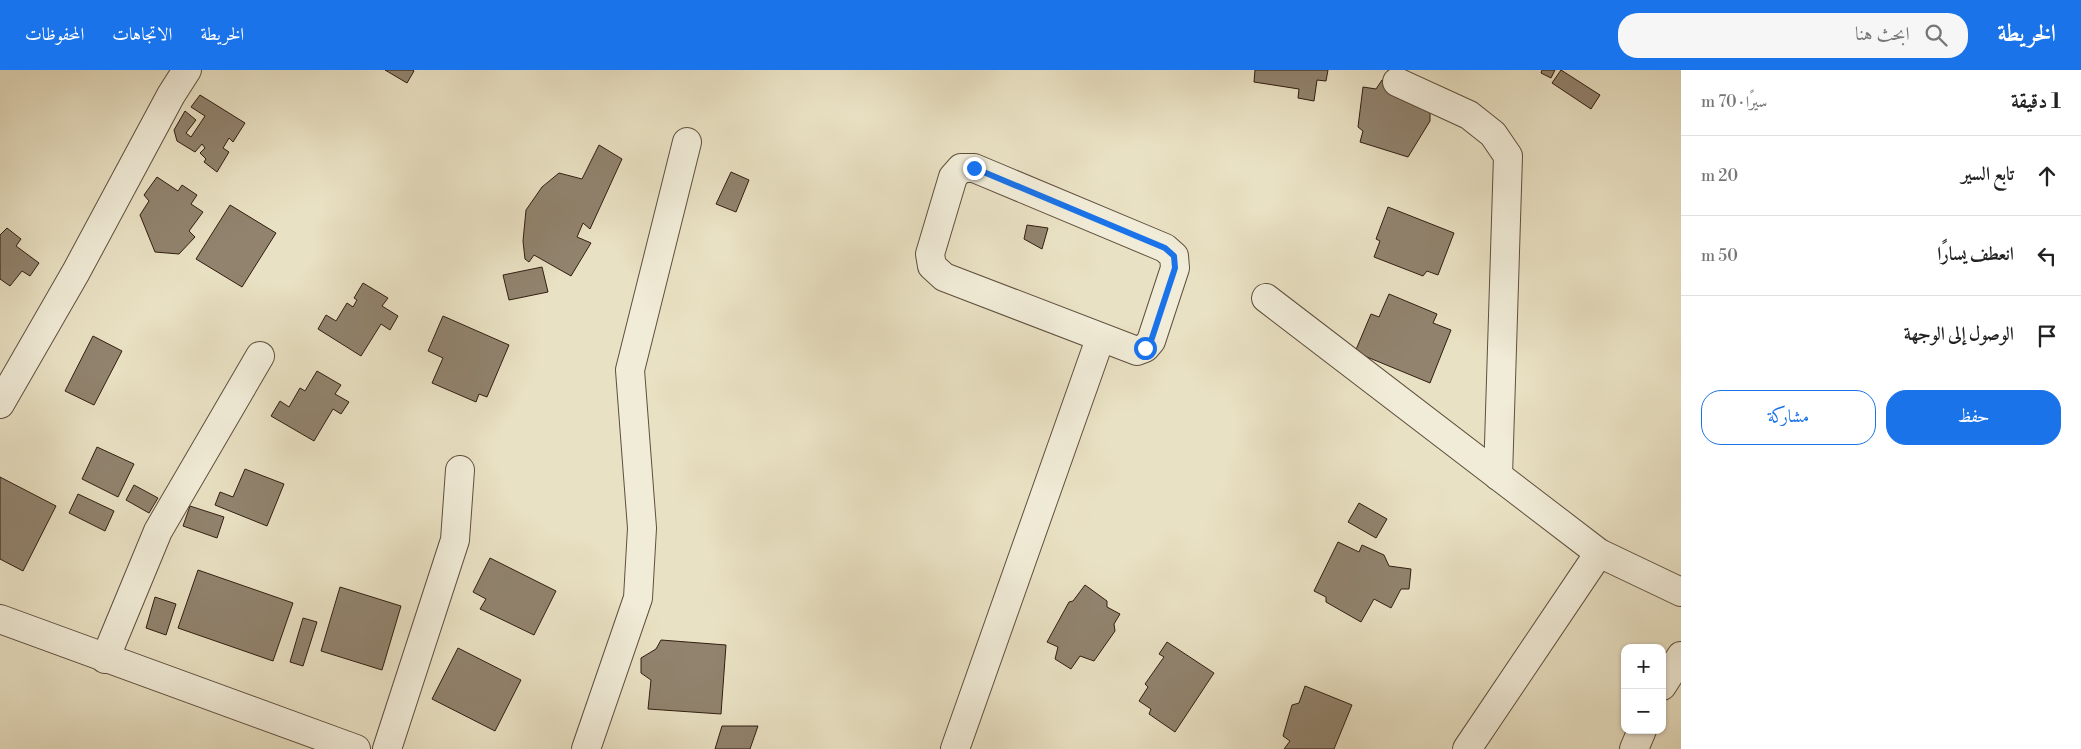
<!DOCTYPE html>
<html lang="ar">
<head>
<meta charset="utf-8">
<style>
	body { margin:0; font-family:"Libre Bodoni",Amiri,serif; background:#f6f6f6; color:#222; direction:rtl }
	.controls { position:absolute; right:15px; bottom:15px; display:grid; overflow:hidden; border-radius:10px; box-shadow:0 1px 4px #0004 }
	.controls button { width:45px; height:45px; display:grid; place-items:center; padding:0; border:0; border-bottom:1px solid #e0e0e0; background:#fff; color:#222; font:25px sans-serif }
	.stop { position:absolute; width:15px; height:15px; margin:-11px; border:4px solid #1a73e8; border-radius:50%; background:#fff }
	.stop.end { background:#1a73e8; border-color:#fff; box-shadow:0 1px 5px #0008 }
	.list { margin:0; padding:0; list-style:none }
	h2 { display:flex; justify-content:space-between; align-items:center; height:65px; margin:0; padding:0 20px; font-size:21px }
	h2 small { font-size:16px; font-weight:400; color:#767676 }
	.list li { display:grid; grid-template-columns:32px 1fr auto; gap:15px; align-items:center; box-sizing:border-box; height:80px; padding:0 20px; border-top:1px solid #e0e0e0 }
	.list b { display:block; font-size:19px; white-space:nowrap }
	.list em { font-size:16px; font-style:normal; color:#767676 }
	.actions { display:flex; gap:10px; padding:15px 20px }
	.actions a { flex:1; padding:11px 0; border:1px solid #1a73e8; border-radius:20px; text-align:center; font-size:18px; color:#1a73e8 }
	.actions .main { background:#1a73e8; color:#fff }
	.icon { flex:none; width:28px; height:28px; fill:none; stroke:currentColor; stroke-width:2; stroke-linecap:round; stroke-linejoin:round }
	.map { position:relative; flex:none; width:1681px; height:679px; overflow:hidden; direction:ltr }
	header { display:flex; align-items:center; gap:30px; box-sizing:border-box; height:70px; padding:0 25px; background:#1a73e8; color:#fff }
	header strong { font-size:24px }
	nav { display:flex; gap:28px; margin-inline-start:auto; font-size:18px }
	.search { width:350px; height:45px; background:#f6f6f6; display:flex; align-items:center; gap:12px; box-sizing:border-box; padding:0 18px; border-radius:20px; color:#767676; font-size:19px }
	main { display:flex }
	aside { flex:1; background:#fff }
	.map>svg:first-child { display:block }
</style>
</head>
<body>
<header>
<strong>الخريطة</strong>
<div class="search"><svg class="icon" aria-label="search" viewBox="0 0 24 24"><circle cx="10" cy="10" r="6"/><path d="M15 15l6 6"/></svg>ابحث هنا</div>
<nav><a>الخريطة</a><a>الاتجاهات</a><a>المحفوظات</a></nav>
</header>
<main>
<aside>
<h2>1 دقيقة<small>سيرًا · 70 m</small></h2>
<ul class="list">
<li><svg class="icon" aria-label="ahead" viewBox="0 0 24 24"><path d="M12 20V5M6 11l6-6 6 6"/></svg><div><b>تابع السير</b></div><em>20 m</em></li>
<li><svg class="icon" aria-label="left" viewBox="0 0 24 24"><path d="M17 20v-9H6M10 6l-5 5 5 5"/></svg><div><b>انعطف يسارًا</b></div><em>50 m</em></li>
<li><svg class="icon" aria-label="arrive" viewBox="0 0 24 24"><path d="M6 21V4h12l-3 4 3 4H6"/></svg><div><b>الوصول إلى الوجهة</b></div></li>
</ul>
<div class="actions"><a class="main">حفظ</a><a>مشاركة</a></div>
</aside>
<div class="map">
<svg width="1681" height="679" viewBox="0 0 1681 679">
	<rect width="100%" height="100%" fill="#e9e1c3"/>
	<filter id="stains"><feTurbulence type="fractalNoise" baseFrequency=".004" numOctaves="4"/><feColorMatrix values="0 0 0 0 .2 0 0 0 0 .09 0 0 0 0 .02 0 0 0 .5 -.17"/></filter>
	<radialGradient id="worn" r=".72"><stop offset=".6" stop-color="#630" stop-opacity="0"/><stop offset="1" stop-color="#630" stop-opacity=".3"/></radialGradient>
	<!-- building -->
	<g fill="#91836e" stroke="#311e11">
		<path d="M385 0H413L414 1 407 13Z"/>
		<path d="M1255 0H1328L1326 11 1317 10 1314 31 1298 28 1299 19 1254 12Z"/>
		<path d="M1542 0H1555L1551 8 1541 3Z"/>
		<path d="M1561 0 1600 25 1591 39 1552 13Z"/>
		<path d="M1382 10 1411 19 1430 40V51L1408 87 1360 72 1363 61 1358 57 1363 17 1376 19Z"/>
		<path d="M200 25 245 53 233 72 229 68 223 78 229 82 217 102 204 92 206 89 200 83 205 78 202 74 195 82 177 71 174 60 185 41 196 50 186 63 191 67 205 46 191 37Z"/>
		<path d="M599 75 622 89 590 159 583 153 577 167 591 173 571 206 534 185 529 192 525 189 523 171 526 140 542 117 559 103 582 109Z"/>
		<path d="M731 102 749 110 736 142 716 134Z"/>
		<path d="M157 107 178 121 182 115 197 125 191 134 203 142 189 161 195 167 179 184 155 182 140 145 149 131 144 125Z"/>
		<path d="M230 135 276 163 242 217 196 189Z"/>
		<path d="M1388 137 1454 163 1438 205 1427 201 1423 206 1374 187 1380 171 1376 169Z"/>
		<path d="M1027 155 1048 158 1042 179 1024 169Z"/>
		<path d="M7 158 21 169 16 176 39 193 30 206 22 201 10 216 0 209V165Z"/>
		<path d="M542 197 548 222 509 230 503 205Z"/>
		<path d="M363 213 388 228 382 236 398 246 390 260 381 254 361 286 318 259 326 245 336 251 347 233 353 237 357 230 354 228Z"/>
		<path d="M1389 224 1437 244 1433 253 1451 260 1430 313 1355 282 1371 244 1379 247Z"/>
		<path d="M443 246 509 275 487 327 479 324 476 332 432 313 443 288 428 281Z"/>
		<path d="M93 266 122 281 94 335 65 321Z"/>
		<path d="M317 301 341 315 335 324 349 332 341 344 333 339 314 371 271 346 280 331 289 337 300 318 305 321Z"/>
		<path d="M97 377 134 394 118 427 82 409Z"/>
		<path d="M245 399 284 414 267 456 215 435 220 422 233 427Z"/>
		<path d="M0 407 56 436 23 501 0 489Z"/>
		<path d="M134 415 158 428 149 443 126 430Z"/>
		<path d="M78 424 114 441 105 461 69 443Z"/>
		<path d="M1359 433 1387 449 1376 468 1348 452Z"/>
		<path d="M190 436 224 447 217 468 183 456Z"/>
		<path d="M1338 472 1359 482 1362 475 1384 485 1389 496 1411 499 1409 519H1401L1391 538 1374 529 1361 552 1326 532V527L1314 521Z"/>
		<path d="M490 488 556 521 534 565 480 539 486 529 473 522Z"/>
		<path d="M198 500 293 533 273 591 178 558Z"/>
		<path d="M1085 515 1107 531V537L1120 544 1114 554 1115 561 1094 591 1080 586 1071 599 1055 589 1058 577 1047 572 1069 532 1073 531Z"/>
		<path d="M340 517 401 536 382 600 321 581Z"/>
		<path d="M155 527 176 534 166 565 146 558Z"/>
		<path d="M303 548 317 552 303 596 290 592Z"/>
		<path d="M661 570 726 575 721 644 648 639 651 610 641 603V588L656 579Z"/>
		<path d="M1167 572 1214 603 1175 662 1149 644 1151 639 1139 631 1148 617 1145 614 1164 587 1159 584Z"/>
		<path d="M458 578 521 610 495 661 432 629Z"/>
		<path d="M1305 616 1352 635 1334 679H1284L1290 671 1283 666 1292 635 1299 633Z"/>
		<path d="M722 656H758L750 679H715Z"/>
	</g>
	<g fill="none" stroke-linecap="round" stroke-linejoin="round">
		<defs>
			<g id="minor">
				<path d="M1397 12 1469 45 1493 64 1508 86 1498 406"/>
				<path d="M961 98H974L1165 178 1174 186 1175 198 1151 271 1145 278 1137 281 944 207 932 196 930 184 953 107Z"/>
				<path d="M1266 228 1599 483 1681 522"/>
				<path d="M0 334 76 202 171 25 187 0"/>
				<path d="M0 549 356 679"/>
				<path d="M105 589 158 461 260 286"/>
				<path d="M1662 616 1681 586"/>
				<path d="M387 679 455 470 460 400"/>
				<path d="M586 679 638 528 642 458 630 300 687 72"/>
				<path d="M955 679 1100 269"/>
				<path d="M1467 679 1599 483"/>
				<path d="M1634 679 1642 660"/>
			</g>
		</defs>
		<!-- minor casing -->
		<use href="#minor" stroke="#5f4f3e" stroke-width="30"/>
		<!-- minor -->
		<use href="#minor" stroke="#f1ecd8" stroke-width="28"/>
	</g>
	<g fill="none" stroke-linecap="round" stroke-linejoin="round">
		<!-- route -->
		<path stroke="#1a73e8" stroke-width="6" d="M974 98 1165 178 1174 186 1175 198 1151 271 1145 278"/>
	</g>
	<rect width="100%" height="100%" filter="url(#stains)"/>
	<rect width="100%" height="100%" fill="url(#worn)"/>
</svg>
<div class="controls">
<button>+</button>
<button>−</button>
</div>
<div class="stop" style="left:1145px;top:278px"></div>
<div class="stop end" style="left:974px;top:98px"></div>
</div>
</main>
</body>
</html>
